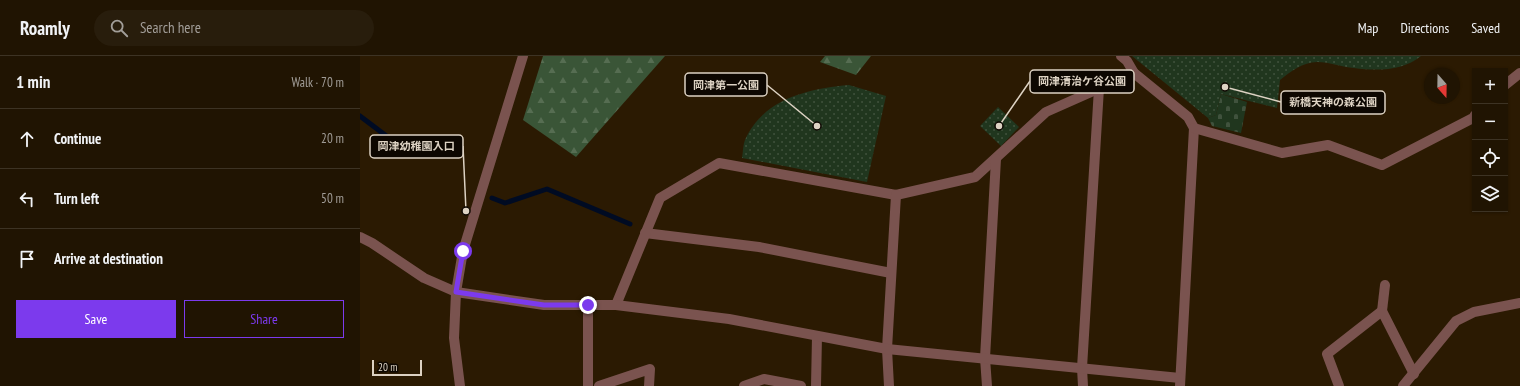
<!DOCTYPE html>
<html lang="en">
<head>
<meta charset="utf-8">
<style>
	body { margin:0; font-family:"PT Sans Narrow","Noto Sans JP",sans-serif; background:#281d0c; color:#f1f3f6 }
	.controls { position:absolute; right:12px; top:12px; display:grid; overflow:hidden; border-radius:0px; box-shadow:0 1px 3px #0004 }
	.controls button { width:36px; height:36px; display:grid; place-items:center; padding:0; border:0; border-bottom:1px solid #3d3324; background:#201402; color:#f1f3f6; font:20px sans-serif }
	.compass { position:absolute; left:1064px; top:12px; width:36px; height:36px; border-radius:50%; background:#201402; box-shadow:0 1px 3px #0004; rotate:160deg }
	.scale { position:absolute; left:12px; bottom:10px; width:50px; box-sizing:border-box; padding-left:4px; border:2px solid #ddd2c3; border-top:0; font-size:11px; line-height:14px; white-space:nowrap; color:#ddd2c3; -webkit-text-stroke:3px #0d0701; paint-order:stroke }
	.stop { position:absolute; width:12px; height:12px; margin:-9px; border:3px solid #7c3aed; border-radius:50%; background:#fff }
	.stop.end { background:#7c3aed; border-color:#fff; box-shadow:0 1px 4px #0008 }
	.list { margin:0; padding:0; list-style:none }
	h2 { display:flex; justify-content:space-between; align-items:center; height:52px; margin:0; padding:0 16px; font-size:17px }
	h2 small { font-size:13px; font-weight:400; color:#a29e99 }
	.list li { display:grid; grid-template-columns:26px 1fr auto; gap:12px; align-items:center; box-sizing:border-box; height:60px; padding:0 16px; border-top:1px solid #3d3324 }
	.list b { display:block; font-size:15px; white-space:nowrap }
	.list em { font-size:13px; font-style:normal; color:#a29e99 }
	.actions { display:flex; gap:8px; padding:12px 16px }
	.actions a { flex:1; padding:9px 0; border:1px solid #7c3aed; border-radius:0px; text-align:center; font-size:14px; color:#7c3aed }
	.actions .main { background:#7c3aed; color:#fff }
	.icon { flex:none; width:22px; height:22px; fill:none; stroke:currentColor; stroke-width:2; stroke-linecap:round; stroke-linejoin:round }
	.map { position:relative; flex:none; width:1160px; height:330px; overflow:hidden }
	header { display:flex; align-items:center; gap:24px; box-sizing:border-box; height:56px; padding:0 20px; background:#201402; border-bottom:1px solid #3d3324 }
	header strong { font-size:19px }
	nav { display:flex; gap:22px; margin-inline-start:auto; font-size:14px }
	.search { width:280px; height:36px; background:#281d0c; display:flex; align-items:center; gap:10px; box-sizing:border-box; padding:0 14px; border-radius:22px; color:#a29e99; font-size:15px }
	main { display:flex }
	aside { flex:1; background:#201402 }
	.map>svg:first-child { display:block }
</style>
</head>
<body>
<header>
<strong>Roamly</strong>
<div class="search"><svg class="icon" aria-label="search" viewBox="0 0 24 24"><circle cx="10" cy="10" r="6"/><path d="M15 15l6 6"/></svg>Search here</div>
<nav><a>Map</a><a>Directions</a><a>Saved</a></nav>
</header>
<main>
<aside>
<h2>1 min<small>Walk · 70 m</small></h2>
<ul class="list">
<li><svg class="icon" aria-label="ahead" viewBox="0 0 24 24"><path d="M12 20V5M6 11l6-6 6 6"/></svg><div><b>Continue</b></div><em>20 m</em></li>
<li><svg class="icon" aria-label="left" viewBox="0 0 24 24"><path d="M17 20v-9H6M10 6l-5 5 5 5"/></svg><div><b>Turn left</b></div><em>50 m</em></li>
<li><svg class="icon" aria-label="arrive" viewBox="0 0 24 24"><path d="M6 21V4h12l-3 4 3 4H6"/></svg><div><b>Arrive at destination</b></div></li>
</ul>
<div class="actions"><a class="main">Save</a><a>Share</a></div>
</aside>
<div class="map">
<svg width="1160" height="330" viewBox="0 0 1160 330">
	<defs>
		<pattern id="forest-firs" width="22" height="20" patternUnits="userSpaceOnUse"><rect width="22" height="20" fill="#3a5537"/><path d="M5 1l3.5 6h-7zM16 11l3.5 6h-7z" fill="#566d52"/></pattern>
		<pattern id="cemetery-stones" width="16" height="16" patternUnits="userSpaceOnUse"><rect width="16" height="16" fill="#20361e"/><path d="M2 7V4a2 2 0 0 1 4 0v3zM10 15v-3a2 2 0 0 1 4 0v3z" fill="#40523d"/></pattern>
		<pattern id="park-dots" width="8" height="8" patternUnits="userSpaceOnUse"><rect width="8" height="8" fill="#20361e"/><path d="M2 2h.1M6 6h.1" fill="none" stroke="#40523d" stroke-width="1.8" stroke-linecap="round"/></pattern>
	</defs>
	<rect width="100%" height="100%" fill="#2b1a02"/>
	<!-- forest -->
	<g fill="url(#forest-firs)">
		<path d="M183 0H305L216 101 163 64Z"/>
		<path d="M465 0H511L496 19 460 6Z"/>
	</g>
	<!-- cemetery -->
	<path fill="url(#cemetery-stones)" d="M861 38 887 46 881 77 852 70 848 62 856 59Z"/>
	<!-- park -->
	<g fill="url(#park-dots)">
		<path d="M772 0H1061C1043 15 1017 15 994 12 982 11 970 6 957 6 943 6 930 16 920 24L917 52 861 38 856 59 848 62Z"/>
		<path d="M489 29 526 40 507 126 382 102C383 97 383 89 385 84 404 42 448 33 489 29Z"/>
		<path d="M638 51 659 71 641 90 620 70Z"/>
	</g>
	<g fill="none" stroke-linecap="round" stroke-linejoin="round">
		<!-- stream -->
		<g stroke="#000b23" stroke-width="5">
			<path d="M0 60 41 91"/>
			<path d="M132 142 145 147 187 133 270 168"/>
		</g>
		<!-- minor -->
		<g stroke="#7a534f" stroke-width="10">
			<path d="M761 0 767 5 774 17 828 61 834 72 820 330"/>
			<path d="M1145 29 1160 17"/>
			<path d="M834 72 922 97 968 89 1022 109 1113 62 1115 59"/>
			<path d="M285 177 399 191 531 217"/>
			<path d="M0 181 12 187 64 222 96 236"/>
			<path d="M228 249V330"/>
			<path d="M256 249 300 142 359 107 536 139 615 121 686 56 774 17"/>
			<path d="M1022 255 1025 229"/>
			<path d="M239 330 290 313 289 330"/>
			<path d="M384 330 404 323 441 330"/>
			<path d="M456 330 457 280"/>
			<path d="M529 330 527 293 536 139"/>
			<path d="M627 330 625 302 636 103"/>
			<path d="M723 330 722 312 739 32"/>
			<path d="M979 330 967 298 1022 255 1054 318"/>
			<path d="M1043 330 1096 265 1114 256 1160 247"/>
		</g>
		<!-- tertiary -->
		<g stroke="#7a534f" stroke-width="10">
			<path d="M96 236 184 249H256L369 263 527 293 820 322"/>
			<path d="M100 330 94 282 96 236 103 195 163 0"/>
		</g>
	</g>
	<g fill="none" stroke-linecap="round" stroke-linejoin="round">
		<!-- route -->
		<path stroke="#7c3aed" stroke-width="5" d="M103 195 96 236 184 249H228"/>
	</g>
	<!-- callouts -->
	<path fill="none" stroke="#ddd2c3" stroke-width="1.5" d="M639 70L670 25M457 70L407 29M865 31L921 46M106 155L103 90"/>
	<g fill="#ddd2c3" stroke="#0d0701" stroke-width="1.5">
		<circle cx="639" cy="70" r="4"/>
		<circle cx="457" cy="70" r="4"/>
		<circle cx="865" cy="31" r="4"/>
		<circle cx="106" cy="155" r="4"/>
	</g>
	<g fill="#0d0701" stroke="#ddd2c3" stroke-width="1.5">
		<rect x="670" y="14" width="104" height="23" rx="4"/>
		<rect x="325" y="17" width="82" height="23" rx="4"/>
		<rect x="921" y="35" width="104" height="23" rx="4"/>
		<rect x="10" y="79" width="93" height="23" rx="4"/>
	</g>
	<g font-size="11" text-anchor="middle" font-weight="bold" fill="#ddd2c3">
		<text x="722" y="29">岡津清治ケ谷公園</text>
		<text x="366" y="33">岡津第一公園</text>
		<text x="973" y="50">新橋天神の森公園</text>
		<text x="56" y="94">岡津幼稚園入口</text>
	</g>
</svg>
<div class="controls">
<button>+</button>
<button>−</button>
<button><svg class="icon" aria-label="locate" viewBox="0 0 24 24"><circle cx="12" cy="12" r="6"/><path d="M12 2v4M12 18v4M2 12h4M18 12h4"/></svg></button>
<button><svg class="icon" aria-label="layers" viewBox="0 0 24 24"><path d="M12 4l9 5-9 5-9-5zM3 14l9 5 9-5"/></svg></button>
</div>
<svg class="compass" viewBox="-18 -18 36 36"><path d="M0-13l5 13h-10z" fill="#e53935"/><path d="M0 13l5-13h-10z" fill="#a29e99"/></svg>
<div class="scale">20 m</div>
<div class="stop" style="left:103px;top:195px"></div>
<div class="stop end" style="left:228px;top:249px"></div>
</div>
</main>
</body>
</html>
